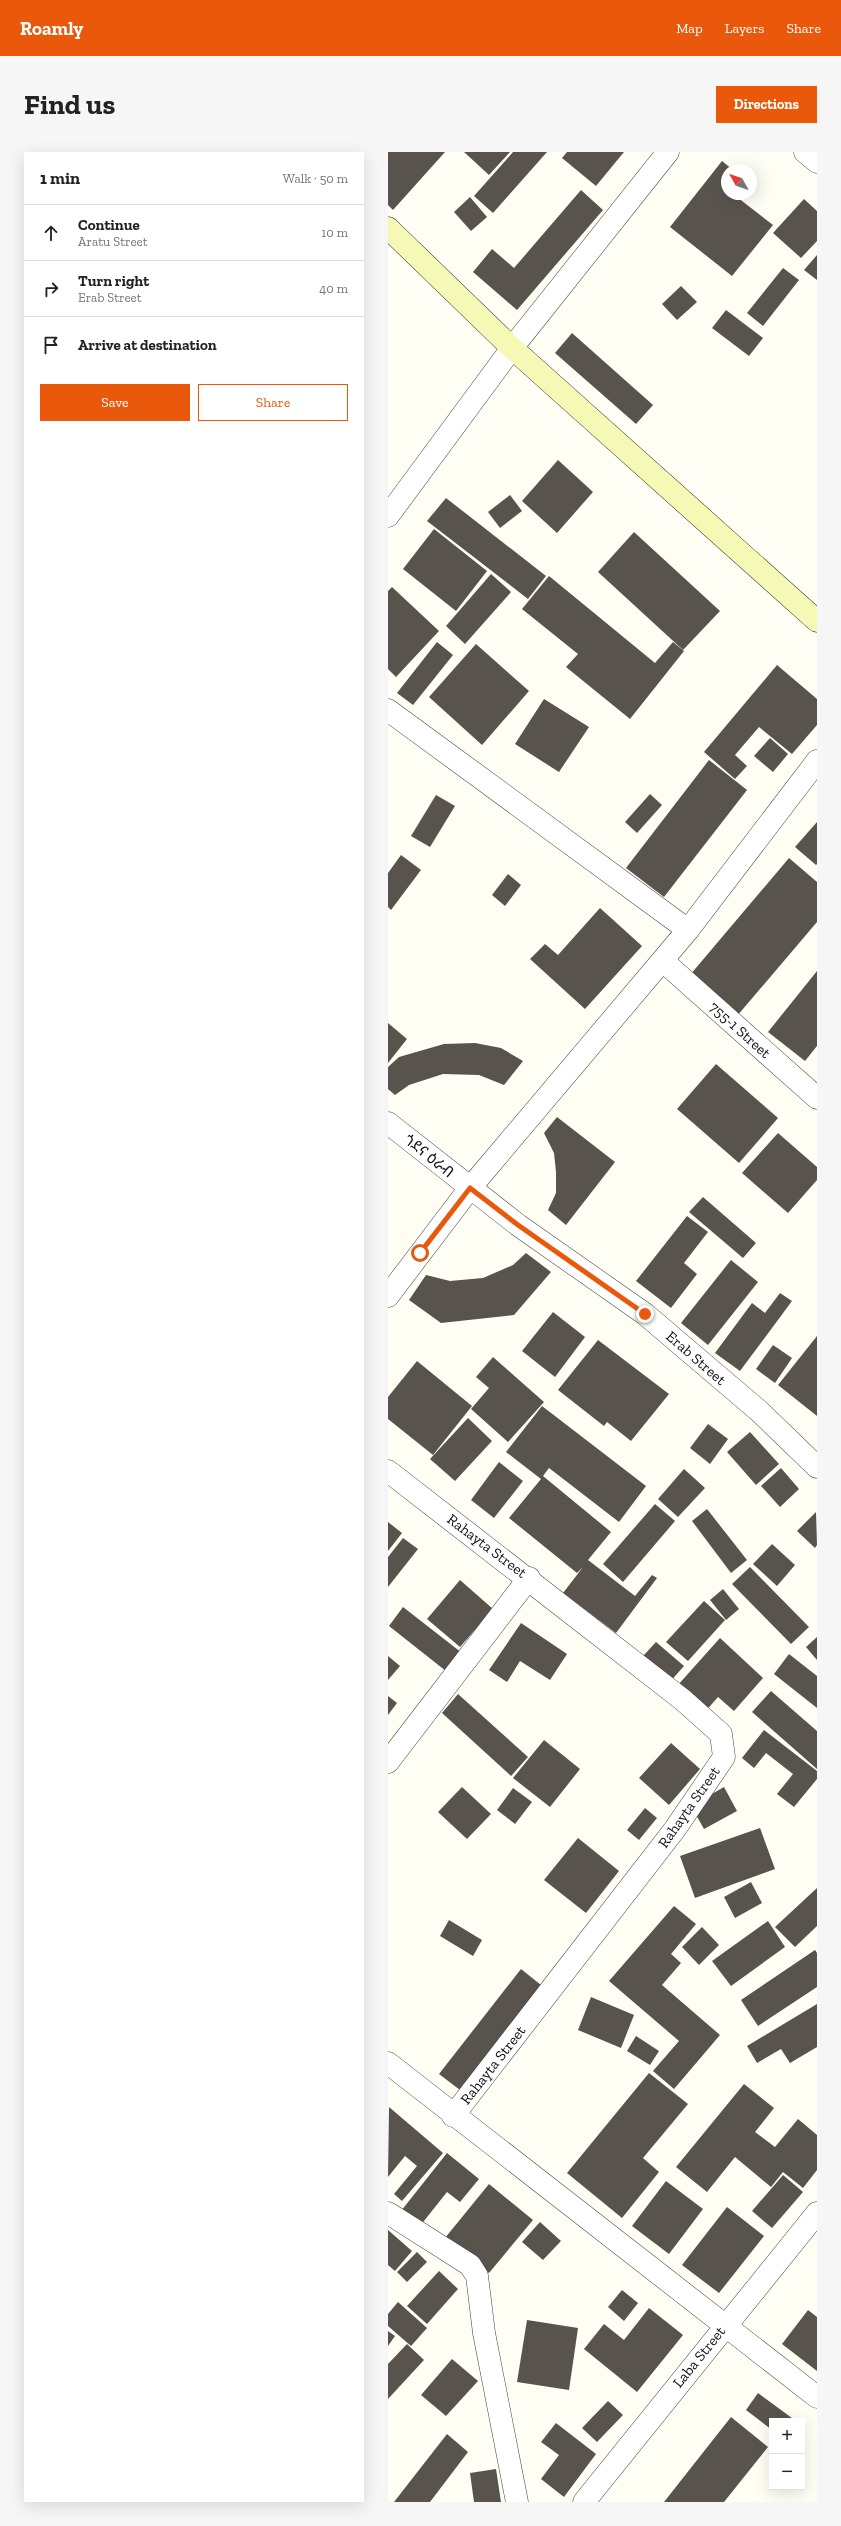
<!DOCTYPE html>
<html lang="en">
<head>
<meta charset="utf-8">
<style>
	body { margin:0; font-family:"Zilla Slab","Noto Sans Ethiopic",serif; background:#f6f6f6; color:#222 }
	.controls { position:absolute; right:12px; bottom:12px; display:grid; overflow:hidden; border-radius:0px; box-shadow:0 4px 16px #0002 }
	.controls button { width:36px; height:36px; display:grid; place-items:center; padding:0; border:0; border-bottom:1px solid #e0e0e0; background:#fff; color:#222; font:20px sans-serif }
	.compass { position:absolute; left:333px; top:12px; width:36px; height:36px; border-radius:50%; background:#fff; box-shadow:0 4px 16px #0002; rotate:310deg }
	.stop { position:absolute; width:12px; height:12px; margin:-9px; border:3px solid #ea580c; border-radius:50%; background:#fff }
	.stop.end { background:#ea580c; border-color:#fff; box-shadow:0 1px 4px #0008 }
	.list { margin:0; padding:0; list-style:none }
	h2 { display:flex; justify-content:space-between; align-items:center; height:52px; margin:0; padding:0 16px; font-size:17px }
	h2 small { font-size:13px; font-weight:400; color:#767676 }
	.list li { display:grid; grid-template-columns:26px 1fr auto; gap:12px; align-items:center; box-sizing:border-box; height:56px; padding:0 16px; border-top:1px solid #e0e0e0 }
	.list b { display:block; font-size:15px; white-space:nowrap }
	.list p { margin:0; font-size:13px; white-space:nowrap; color:#767676 }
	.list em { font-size:13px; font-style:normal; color:#767676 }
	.actions { display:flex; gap:8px; padding:12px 16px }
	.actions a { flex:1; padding:9px 0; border:1px solid #ea580c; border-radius:0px; text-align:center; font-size:14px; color:#ea580c }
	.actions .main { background:#ea580c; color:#fff }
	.icon { flex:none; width:22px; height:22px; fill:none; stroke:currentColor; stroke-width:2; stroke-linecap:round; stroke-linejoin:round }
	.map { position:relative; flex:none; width:429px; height:2350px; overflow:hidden; border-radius:0px }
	header { display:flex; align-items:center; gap:24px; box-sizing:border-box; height:56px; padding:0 20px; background:#ea580c; color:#fff }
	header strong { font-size:19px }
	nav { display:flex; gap:22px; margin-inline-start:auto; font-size:14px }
	.intro { display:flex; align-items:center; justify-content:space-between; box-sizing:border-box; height:96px; padding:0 24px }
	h1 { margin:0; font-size:28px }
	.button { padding:10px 18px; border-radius:0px; background:#ea580c; color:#fff; font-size:14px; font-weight:700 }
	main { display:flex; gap:24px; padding:0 24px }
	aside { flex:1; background:#fff; border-radius:0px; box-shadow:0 4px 16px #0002 }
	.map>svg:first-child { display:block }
</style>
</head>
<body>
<header>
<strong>Roamly</strong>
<nav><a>Map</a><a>Layers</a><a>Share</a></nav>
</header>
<div class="intro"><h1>Find us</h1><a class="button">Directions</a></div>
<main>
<aside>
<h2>1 min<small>Walk · 50 m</small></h2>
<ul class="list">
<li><svg class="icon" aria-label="ahead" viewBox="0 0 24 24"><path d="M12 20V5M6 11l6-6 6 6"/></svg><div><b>Continue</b><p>Aratu Street</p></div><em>10 m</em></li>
<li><svg class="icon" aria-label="right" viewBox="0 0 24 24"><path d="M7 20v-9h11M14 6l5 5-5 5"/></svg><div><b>Turn right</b><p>Erab Street</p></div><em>40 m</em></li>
<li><svg class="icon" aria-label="arrive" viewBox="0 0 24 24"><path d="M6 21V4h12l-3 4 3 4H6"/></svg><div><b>Arrive at destination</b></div></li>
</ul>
<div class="actions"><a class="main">Save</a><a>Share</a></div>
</aside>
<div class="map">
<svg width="429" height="2350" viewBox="0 0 429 2350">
	<rect width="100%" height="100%" fill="#fefef4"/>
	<!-- building -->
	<g fill="#58534d">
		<path d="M0 0H57L5 58 0 53Z"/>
		<path d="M76 0H122L101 23Z"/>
		<path d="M125 0H159L105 61 86 44Z"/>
		<path d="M179 0H236L208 34 174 6Z"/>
		<path d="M334 9 345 18H339V42H345L385 73 344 124 282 75Z"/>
		<path d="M193 38 215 58 129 158 85 120 104 97 126 116Z"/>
		<path d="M82 45 99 65 83 79 66 60Z"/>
		<path d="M416 47 429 59V89L413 106 385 81Z"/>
		<path d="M429 103V128L416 118Z"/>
		<path d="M395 116 411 128 375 174 359 161Z"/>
		<path d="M293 134 309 150 289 168 274 152Z"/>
		<path d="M338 158 375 186 361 204 324 176Z"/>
		<path d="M184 181 265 253 248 272 167 201Z"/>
		<path d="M170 308 205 340 169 381 134 349Z"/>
		<path d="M122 343 134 359 112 376 100 360Z"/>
		<path d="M58 346 158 424 140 447 39 369Z"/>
		<path d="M46 377 99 419 68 459 15 417Z"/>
		<path d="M246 380 332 459 295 498 210 420Z"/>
		<path d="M103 422 123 440 77 492 58 474Z"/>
		<path d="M161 424 267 511 285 490 296 499 242 567 178 515 190 502 134 457Z"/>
		<path d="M4 435 51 479 8 525 0 517V439Z"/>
		<path d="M49 490 65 503 25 553 9 541Z"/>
		<path d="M88 492 141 539 94 593 41 545Z"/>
		<path d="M389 513 429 547V573L404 602 371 575 347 603 359 614 347 627 316 600Z"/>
		<path d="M156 547 201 575 171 620 127 592Z"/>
		<path d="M382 586 400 602 385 620 366 604Z"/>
		<path d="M321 608 359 638 276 745 238 716Z"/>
		<path d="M262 642 274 653 249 681 237 670Z"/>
		<path d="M48 643 67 654 42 695 23 684Z"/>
		<path d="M429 670V712L428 713 407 695Z"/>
		<path d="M13 703 33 718 3 758 0 755V721Z"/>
		<path d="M401 706 429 730V770L349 864 302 823Z"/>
		<path d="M120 722 133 733 117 754 104 743Z"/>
		<path d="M212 756 254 794 197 857 142 807 157 792 170 803Z"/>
		<path d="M429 819V894L417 909 380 880Z"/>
		<path d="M0 871 19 887 0 911Z"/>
		<path d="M87 891 113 896 135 909 116 933 91 923 55 922 21 933 7 943 0 937V915L11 905 56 892Z"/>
		<path d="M328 912 390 966 351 1011 289 957Z"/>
		<path d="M169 965 227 1010 178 1073 160 1058 168 1041V1020L166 1001 156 981Z"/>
		<path d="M390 981 429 1015V1028L400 1061 354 1021Z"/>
		<path d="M315 1045 368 1091 355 1106 301 1060Z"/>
		<path d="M299 1064 320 1080 296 1111 309 1122 283 1156 248 1129Z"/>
		<path d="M138 1101 163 1120 126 1163 53 1171 21 1148 38 1123 62 1129 95 1126 125 1113Z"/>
		<path d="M343 1108 370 1130 320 1193 293 1171Z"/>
		<path d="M392 1141 404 1149 352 1219 327 1201 364 1151 377 1161Z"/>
		<path d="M165 1160 197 1185 167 1225 134 1199Z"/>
		<path d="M429 1184V1264L390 1233Z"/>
		<path d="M210 1188 281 1242 243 1289 219 1270 216 1274 170 1238Z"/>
		<path d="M385 1193 404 1206 387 1231 368 1217Z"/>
		<path d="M105 1205 156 1250 120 1290 83 1257 101 1236 88 1225Z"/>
		<path d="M29 1209 84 1254 45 1303 0 1267V1245Z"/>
		<path d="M154 1254 258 1334 231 1370 161 1316 155 1324 223 1380 200 1408 247 1444 264 1423 269 1426 228 1481 175 1441 195 1415 189 1421 121 1366 153 1327 118 1300Z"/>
		<path d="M80 1266 104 1289 67 1329 42 1307Z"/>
		<path d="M320 1272 340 1287 322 1312 302 1296Z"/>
		<path d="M362 1280 391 1312 368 1333 339 1300Z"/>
		<path d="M111 1310 135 1329 106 1366 83 1348Z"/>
		<path d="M393 1316 411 1337 392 1355 373 1334Z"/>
		<path d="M296 1317 317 1336 290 1365 270 1347Z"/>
		<path d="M267 1352 287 1369 235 1430 215 1412Z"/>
		<path d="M319 1357 359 1408 343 1421 304 1369Z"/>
		<path d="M428 1360 429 1393 427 1396 409 1379Z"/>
		<path d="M0 1370 14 1381 0 1399Z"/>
		<path d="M15 1386 30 1397 0 1435V1405Z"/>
		<path d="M384 1392 407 1413 389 1434 365 1412Z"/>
		<path d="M362 1415 421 1475 403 1492 344 1432Z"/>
		<path d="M72 1428 105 1457 72 1495 39 1467Z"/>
		<path d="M335 1437 351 1457 338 1468 322 1448Z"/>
		<path d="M316 1449 337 1468 300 1509 278 1490Z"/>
		<path d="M15 1455 83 1508 68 1527 1 1474Z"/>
		<path d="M133 1471 179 1502 162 1528 132 1509 119 1530 101 1518Z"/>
		<path d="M429 1485V1508L418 1495Z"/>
		<path d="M332 1486 375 1526 346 1559 330 1545 309 1569 281 1543Z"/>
		<path d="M268 1490 296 1514 273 1540 245 1515Z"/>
		<path d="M401 1502 429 1524V1556L386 1522Z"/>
		<path d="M0 1504 12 1514 0 1528Z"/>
		<path d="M383 1539 429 1579V1617L364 1560Z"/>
		<path d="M70 1542 140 1605 123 1624 54 1561Z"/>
		<path d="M0 1544 9 1551 0 1563Z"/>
		<path d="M376 1578 429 1619V1627L406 1655 389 1642 405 1622 378 1601 366 1616 354 1606Z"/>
		<path d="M156 1588 192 1617 162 1655 125 1626Z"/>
		<path d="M283 1591 312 1617 281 1653 251 1626Z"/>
		<path d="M74 1635 103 1662 79 1687 50 1660Z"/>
		<path d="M336 1635 349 1659 316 1677 303 1654Z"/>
		<path d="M125 1636 144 1650 127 1672 109 1658Z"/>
		<path d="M257 1656 269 1666 251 1688 239 1678Z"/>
		<path d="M372 1676 387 1717 307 1746 292 1704Z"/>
		<path d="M190 1686 231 1719 198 1761 156 1728Z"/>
		<path d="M363 1730 374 1751 347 1766 336 1745Z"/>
		<path d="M429 1736V1774L407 1795 387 1775Z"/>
		<path d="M286 1754 308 1772 283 1802 293 1811 274 1833 332 1883 286 1937 265 1919 291 1889 221 1829Z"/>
		<path d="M61 1768 94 1788 85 1804 52 1784Z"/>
		<path d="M380 1769 397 1795 343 1834 324 1809Z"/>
		<path d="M314 1775 331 1793 311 1813 294 1795Z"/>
		<path d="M427 1798 429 1801V1835L370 1874 353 1848Z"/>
		<path d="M133 1817 153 1833 72 1938 51 1922Z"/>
		<path d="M203 1845 246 1863 233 1896 190 1878Z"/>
		<path d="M429 1852V1895L402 1911 393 1897 369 1911 359 1894Z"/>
		<path d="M248 1884 271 1899 262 1913 239 1899Z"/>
		<path d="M261 1921 300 1952 255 2006 271 2020 234 2066 179 2021Z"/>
		<path d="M356 1932 386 1956 367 1980 387 1995 410 1967 429 1983V2018L415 2036 395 2020 383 2035 347 2005 319 2040 288 2015Z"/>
		<path d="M1 1955 55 2001 14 2049 6 2042 29 2014 17 2004 0 2025Z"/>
		<path d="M59 2001 91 2027 72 2050 59 2040 32 2074 13 2059Z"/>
		<path d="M395 2023 415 2040 384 2076 364 2059Z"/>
		<path d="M278 2029 315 2057 281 2102 244 2074Z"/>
		<path d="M101 2032 145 2068 101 2121 57 2086Z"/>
		<path d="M339 2055 376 2084 331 2141 294 2113Z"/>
		<path d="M152 2070 173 2089 155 2108 134 2090Z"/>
		<path d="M0 2078 24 2099 7 2119 0 2113Z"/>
		<path d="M29 2100 39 2110 19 2130 9 2120Z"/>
		<path d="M51 2119 70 2137 39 2172 19 2154Z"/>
		<path d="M234 2138 250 2151 236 2169 220 2155Z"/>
		<path d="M10 2150 39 2176 23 2194 0 2174V2162Z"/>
		<path d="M261 2156 295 2183 249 2240 196 2197 216 2172 236 2188Z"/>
		<path d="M420 2158 429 2165V2219L394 2192Z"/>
		<path d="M139 2168 190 2176 181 2238 129 2230Z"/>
		<path d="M0 2179 7 2184 0 2194Z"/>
		<path d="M19 2192 36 2208 0 2247V2212Z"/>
		<path d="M64 2207 90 2229 58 2264 33 2243Z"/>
		<path d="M370 2241 408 2269H384V2278L358 2258Z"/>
		<path d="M220 2249 235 2263 209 2290 194 2276Z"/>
		<path d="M343 2265 380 2295 336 2350H276Z"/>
		<path d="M168 2271 208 2302 176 2345 153 2327 171 2303 153 2290Z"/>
		<path d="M59 2282 80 2300 42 2350H6Z"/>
		<path d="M108 2317 113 2350H86L82 2321Z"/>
	</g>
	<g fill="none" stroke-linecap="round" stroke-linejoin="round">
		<defs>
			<g id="street">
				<path d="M417 0 429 10"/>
				<path d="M0 364 124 196 280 0"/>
				<path d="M0 558 300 778"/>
				<path d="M275 809 429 946"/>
				<path d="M0 971 130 1073 257 1162 371 1259 429 1315"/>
				<path d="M0 1144 82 1036 300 778 429 609"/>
				<path d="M0 1319 295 1548 333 1582 336 1605 287 1677 65 1964"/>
				<path d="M0 1610 141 1426"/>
				<path d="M0 1911 429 2245"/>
				<path d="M0 2061 82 2113 89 2124 96 2181 129 2350"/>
				<path d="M196 2350 429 2061"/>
			</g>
			<path id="secondary" d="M0 76 124 196 429 469"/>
		</defs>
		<!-- street casing -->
		<use href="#street" stroke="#434343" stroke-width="23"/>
		<!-- secondary casing -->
		<use href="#secondary" stroke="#323232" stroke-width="23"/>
		<!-- street -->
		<use href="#street" stroke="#fff" stroke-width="22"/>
		<!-- secondary -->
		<use href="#secondary" stroke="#f6f9b5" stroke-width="22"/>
	</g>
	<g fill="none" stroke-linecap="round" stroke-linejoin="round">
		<!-- route -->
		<path stroke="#ea580c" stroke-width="5" d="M32 1101 82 1036 130 1073 257 1162"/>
	</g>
	<g text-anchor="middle" stroke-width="4" stroke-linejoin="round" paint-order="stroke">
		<!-- street labels -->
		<g font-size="15" fill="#101010" stroke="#fff">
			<text transform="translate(352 878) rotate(42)" y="5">755-1 Street</text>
			<text transform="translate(41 1004) rotate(39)" y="5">ጎደና ዕራብ</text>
			<text transform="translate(308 1206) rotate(41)" y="5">Erab Street</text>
			<text transform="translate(99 1394) rotate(37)" y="5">Rahayta Street</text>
			<text transform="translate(301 1655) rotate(-55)" y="5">Rahayta Street</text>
			<text transform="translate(105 1913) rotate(-52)" y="5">Rahayta Street</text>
			<text transform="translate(311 2205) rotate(-51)" y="5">Laba Street</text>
		</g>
	</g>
</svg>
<div class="controls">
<button>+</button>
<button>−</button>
</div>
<svg class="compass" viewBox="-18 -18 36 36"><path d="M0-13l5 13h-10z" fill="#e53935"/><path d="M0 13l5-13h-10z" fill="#767676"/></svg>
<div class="stop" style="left:32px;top:1101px"></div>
<div class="stop end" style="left:257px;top:1162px"></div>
</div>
</main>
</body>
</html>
